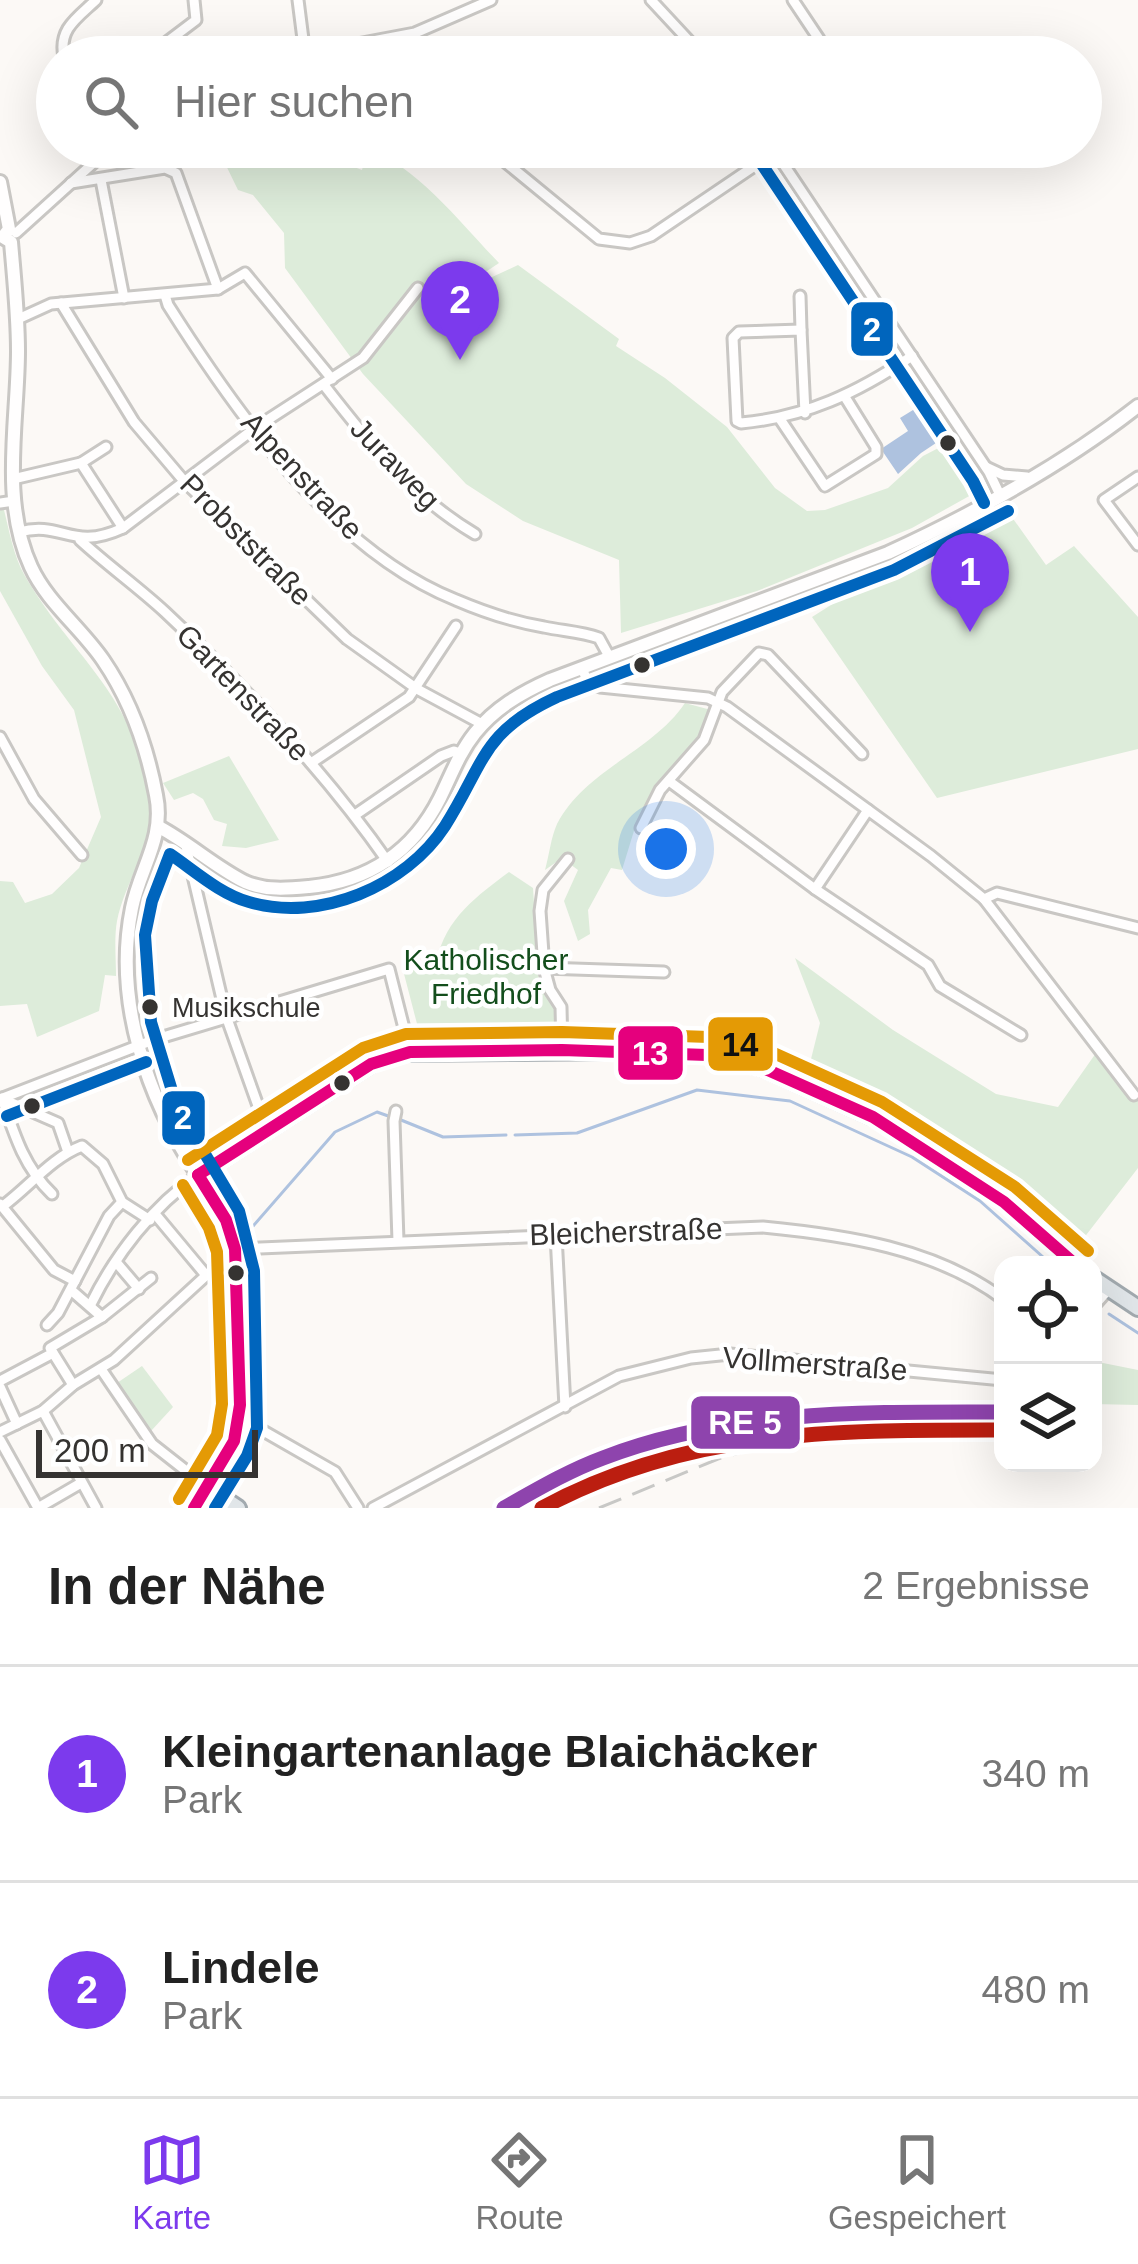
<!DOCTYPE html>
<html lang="de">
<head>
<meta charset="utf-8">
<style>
	body { margin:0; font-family:Helvetica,sans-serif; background:#f2f2f2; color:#222 }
	.controls { position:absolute; right:36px; bottom:36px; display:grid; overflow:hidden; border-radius:24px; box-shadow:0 12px 48px #0002 }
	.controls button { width:108px; height:108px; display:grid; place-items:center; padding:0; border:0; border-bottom:3px solid #e0e0e0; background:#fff; color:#222; font:60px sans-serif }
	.scale { position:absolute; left:36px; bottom:30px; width:222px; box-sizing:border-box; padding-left:12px; border:6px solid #353331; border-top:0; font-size:33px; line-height:42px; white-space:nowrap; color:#353331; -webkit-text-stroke:9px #fff; paint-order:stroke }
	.you { position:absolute; left:666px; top:849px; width:42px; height:42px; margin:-30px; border:9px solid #fff; border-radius:50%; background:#1a73e8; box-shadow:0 0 0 18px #1a73e833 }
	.badge { display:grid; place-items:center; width:78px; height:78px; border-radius:50%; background:#7c3aed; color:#fff; font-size:39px; font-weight:700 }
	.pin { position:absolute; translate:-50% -99px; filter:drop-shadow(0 3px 6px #0008) }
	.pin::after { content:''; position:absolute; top:63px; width:42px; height:36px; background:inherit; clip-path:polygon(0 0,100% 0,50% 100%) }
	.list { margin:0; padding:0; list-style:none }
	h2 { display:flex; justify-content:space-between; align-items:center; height:156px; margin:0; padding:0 48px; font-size:51px }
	h2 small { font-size:39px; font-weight:400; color:#767676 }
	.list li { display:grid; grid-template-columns:78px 1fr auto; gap:36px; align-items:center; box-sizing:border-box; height:216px; padding:0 48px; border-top:3px solid #e0e0e0 }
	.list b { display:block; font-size:45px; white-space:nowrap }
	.list p { margin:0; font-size:39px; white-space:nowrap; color:#767676 }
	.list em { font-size:39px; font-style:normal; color:#767676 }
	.icon { flex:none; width:66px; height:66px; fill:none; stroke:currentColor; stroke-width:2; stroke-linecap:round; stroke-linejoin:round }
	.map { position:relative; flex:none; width:1138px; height:1508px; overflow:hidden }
	.search { position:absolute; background:#fff; box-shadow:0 12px 48px #0002; left:36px; right:36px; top:36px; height:132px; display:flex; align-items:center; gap:30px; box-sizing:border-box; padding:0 42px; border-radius:66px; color:#767676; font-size:45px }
	.sheet { height:588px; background:#fff }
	nav { display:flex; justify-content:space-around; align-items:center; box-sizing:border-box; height:168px; border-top:3px solid #e0e0e0; background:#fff; font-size:33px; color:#767676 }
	nav a { display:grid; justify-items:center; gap:6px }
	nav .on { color:#7c3aed }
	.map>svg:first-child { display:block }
</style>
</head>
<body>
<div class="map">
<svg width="1138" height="1508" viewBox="0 0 1138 1508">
	<rect width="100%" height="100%" fill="#fcf9f6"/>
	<!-- green -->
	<g fill="#ddecda">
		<path d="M217 147H302L362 170 368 149C417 166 464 227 499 263L484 273H469L477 284 518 265 619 339 616 346 665 378 727 427 775 488 807 511 825 510 888 488 923 456 954 440 980 480V490L912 528 757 591 621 633 619 560 523 521 466 484 363 374 285 268 284 233 253 195 238 190Z"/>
		<path d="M3 506C9 529 13 555 25 576 73 659 134 691 149 798 156 844 126 878 117 921 114 938 116 958 116 976L105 975 99 1011 37 1037 27 1004 0 1006V881L13 882 25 903 52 894 79 868 101 817 74 710 42 666 0 591V507Z"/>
		<path d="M1009 513 1046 565 1074 546 1138 617V749L937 798 812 617 850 593 889 579Z"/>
		<path d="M685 703 711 710 692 748 654 789 637 821 622 870 611 868 588 910 590 934 578 941 564 901 578 870 562 858 545 870C549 856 551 837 557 824 586 769 652 752 685 703Z"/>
		<path d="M229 756 279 840 246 848 222 846 227 824 214 820 203 799 193 793 174 800 163 783Z"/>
		<path d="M509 872 533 888 539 980 556 1007V1041H519L514 1037 496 1036 495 1030H481V1037L422 1043 403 970 437 960C445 919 478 895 509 872Z"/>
		<path d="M795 958 893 1030 996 1094 1058 1107 1096 1053 1130 1098 1138 1095V1168L1073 1252 1021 1202 869 1103 806 1079 820 1023Z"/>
		<path d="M1093 1361 1138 1370V1405L1093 1404Z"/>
		<path d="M142 1366 173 1407 151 1431 142 1424 117 1383Z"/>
	</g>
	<!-- water -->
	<path fill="#aec2df" d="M926 402 948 435 921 453 898 474 881 449 908 431 900 418Z"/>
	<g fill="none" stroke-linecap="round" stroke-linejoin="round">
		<!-- stream -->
		<g stroke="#aec2df" stroke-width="3">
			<path d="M401 1120 443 1137 506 1135"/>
			<path d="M515 1135 577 1133 697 1090 790 1101 912 1157 980 1201 1052 1265"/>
			<path d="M247 1233 335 1132 377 1112 391 1117"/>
			<path d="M1109 1314 1138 1333"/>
		</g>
		<defs>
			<g id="street">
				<path d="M298 0 305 55"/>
				<path d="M651 0 704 57"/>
				<path d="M793 0 819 39V49L807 57"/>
				<path d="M387 40 395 57"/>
				<path d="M64 57C58 29 77 18 96 0"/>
				<path d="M147 57 196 20 194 0"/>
				<path d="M288 57 415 33 491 0"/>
				<path d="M487 147 599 239 630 243 651 236 775 152"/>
				<path d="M772 147 989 472 1000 495"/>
				<path d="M101 180 124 298"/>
				<path d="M71 183 165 168 176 173 218 289"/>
				<path d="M16 233 111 147"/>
				<path d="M165 295 168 305C237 414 333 551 456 600 484 612 514 622 544 627 563 631 582 632 599 638L610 658"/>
				<path d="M800 296 801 330"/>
				<path d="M61 303 134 422 184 481 347 639 417 689 482 724"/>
				<path d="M18 319 51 304 218 289 245 273 332 379"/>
				<path d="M324 385C369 443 411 496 475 534"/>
				<path d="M805 413 801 330 739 332 733 338 737 421 741 423C806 417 857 393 912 356"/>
				<path d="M780 419 825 486 876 454V447L845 397"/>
				<path d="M81 463 106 447"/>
				<path d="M986 467 1003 475 1027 477"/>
				<path d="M1138 477 1104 500 1138 545"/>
				<path d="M13 479 81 463 123 528"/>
				<path d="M0 503 14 501"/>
				<path d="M19 532C63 520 71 552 123 528L255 428 363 358 418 288"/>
				<path d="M80 540C107 565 138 587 165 612 246 688 324 770 388 862"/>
				<path d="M582 668 588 683 600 687 708 698 727 707 931 856 984 899 1134 1095"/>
				<path d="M0 737 34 799 82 855"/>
				<path d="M311 763 409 697 456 626"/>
				<path d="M669 781 815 889 928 965 940 986 1021 1035"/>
				<path d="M355 815 441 756 454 751 460 753"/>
				<path d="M641 828 660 790 704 740 722 692 759 653 768 655 862 754"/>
				<path d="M185 842 226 1016 267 1131"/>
				<path d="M815 889 868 810"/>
				<path d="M984 899 997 893 1138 928"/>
				<path d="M544 968 664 972"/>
				<path d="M562 1050 561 1007 550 990 544 968 540 911 543 890 568 859"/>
				<path d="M2 1098C14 1134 24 1167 52 1194"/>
				<path d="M0 1099 153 1040 389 969 410 1052"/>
				<path d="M3 1099 58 1123 68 1152"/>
				<path d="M396 1111 394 1121 398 1241"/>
				<path d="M0 1204 54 1270 75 1281"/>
				<path d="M3 1206C30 1186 51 1158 82 1146L103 1164 122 1202 150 1220"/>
				<path d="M155 1214 205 1274"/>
				<path d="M556 1235 565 1407"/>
				<path d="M116 1262 139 1289"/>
				<path d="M71 1290 102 1317 50 1348 73 1385"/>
				<path d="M91 1304C115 1255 153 1206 198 1175"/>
				<path d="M1093 1307 1109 1289"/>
				<path d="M102 1317 151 1278"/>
				<path d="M47 1325 58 1313 109 1216 122 1202"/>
				<path d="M101 1369 152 1444 208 1488"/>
				<path d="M0 1381 53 1353"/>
				<path d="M0 1387 17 1424"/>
				<path d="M43 1411 96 1508"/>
				<path d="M239 1417 335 1472 358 1508"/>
				<path d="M0 1432 43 1411 73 1385 114 1360 235 1249 763 1227C845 1235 935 1248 1003 1299"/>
				<path d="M0 1440 38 1508 81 1483"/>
				<path d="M373 1508 619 1376 691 1358 730 1354 1003 1380"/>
			</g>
			<g id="secondary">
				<path d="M0 182 9 229 3 237 11 242C14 278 18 314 18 351 18 421 0 500 31 567 47 602 81 628 103 660 131 701 147 747 156 795 165 838 140 868 132 908 113 1002 148 1099 198 1175"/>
				<path d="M159 827C189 843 215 867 245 882 266 891 287 889 309 887 369 881 413 852 440 798 451 776 459 753 475 733 495 708 521 693 550 680L888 553C975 513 1063 465 1138 406"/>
			</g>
			<g id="primary">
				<path d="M1093 1278 1138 1308"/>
				<path d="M208 1488 238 1508"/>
				<path d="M194 1508 234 1441 240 1405 235 1249 226 1220 198 1175 371 1064 396 1053 634 1051 707 1055 761 1067 873 1117 961 1171 1004 1202 1076 1265"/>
			</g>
		</defs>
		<!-- street casing -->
		<use href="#street" stroke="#c9c7c4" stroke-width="15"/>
		<!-- secondary casing -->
		<use href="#secondary" stroke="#c9c7c4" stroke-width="18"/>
		<!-- primary casing -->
		<use href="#primary" stroke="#a2aaaf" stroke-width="20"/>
		<!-- street -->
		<use href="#street" stroke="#fffefe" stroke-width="9"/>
		<!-- secondary -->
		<use href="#secondary" stroke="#fffefe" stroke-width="12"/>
		<!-- primary -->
		<use href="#primary" stroke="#e1e6e9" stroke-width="14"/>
		<!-- rail -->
		<path stroke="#c8c8c6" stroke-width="3" stroke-dasharray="24 12" stroke-linecap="butt" d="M599 1508 718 1459 774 1443 811 1438 949 1434 1000 1427"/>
		<defs>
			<g id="bus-1">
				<path d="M198 1175 371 1064 410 1052 562 1050 707 1055 761 1067 873 1117 1004 1202 1076 1265"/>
				<path d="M194 1508 234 1441 240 1405 235 1249 226 1220 198 1175"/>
			</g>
			<g id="bus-2">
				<path d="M757 157 973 481 984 503"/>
				<path d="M7 1116 146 1062"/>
				<path d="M215 1508 247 1456 257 1428 254 1271 239 1211 177 1107 151 1022 145 935 152 901 170 854C195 871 220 894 249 902 320 923 406 886 445 826 485 763 481 732 557 697L894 570 1008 511"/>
			</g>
			<g id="bus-3">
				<path d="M188 1160 363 1048 406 1034 562 1032 709 1037 767 1050 882 1102 1015 1187 1088 1251"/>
				<path d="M179 1499 217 1435 222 1404 217 1252 209 1228 183 1185"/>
			</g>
		</defs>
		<!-- bus-1 casing -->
		<use href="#bus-1" stroke="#fff" stroke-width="21"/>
		<!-- bus-2 casing -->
		<use href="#bus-2" stroke="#fff" stroke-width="21"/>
		<!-- bus-3 casing -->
		<use href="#bus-3" stroke="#fff" stroke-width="21"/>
		<!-- bus-1 -->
		<use href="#bus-1" stroke="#e5007d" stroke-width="12"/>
		<!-- bus-2 -->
		<use href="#bus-2" stroke="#0065bd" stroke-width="12"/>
		<!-- bus-3 -->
		<use href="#bus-3" stroke="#e49a05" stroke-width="12"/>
		<defs>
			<path id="rail-1" d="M504 1508C536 1490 568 1471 603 1458 730 1409 868 1412 1003 1412"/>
			<path id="rail-2" d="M542 1508C690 1428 839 1430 1003 1430"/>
		</defs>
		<!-- rail-1 casing -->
		<use href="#rail-1" stroke="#fff" stroke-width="24"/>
		<!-- rail-2 casing -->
		<use href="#rail-2" stroke="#fff" stroke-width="24"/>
		<!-- rail-1 -->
		<use href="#rail-1" stroke="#8e44ad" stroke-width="15"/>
		<!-- rail-2 -->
		<use href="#rail-2" stroke="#bb1e10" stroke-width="15"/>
	</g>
	<!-- markers -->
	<g fill="#353331" stroke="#fff" stroke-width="4.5">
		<circle cx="948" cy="443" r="10"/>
		<circle cx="642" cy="665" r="10"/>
		<circle cx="150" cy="1007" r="10"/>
		<circle cx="342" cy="1083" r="10"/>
		<circle cx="32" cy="1106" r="10"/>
		<circle cx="236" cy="1273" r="10"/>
	</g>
	<g text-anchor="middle" stroke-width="9" stroke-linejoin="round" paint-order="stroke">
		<!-- bus labels -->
		<g font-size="27" fill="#353331" stroke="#fff" text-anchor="start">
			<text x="172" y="1017">Musikschule</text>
		</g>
		<!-- street labels -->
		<g font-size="30" fill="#353331" stroke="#fff">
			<text transform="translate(395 464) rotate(46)" y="10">Juraweg</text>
			<text transform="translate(302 476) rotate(47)" y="10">Alpenstraße</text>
			<text transform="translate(246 540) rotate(45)" y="10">Probststraße</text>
			<text transform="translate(243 693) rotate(46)" y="10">Gartenstraße</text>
			<text transform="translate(626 1232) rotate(-2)" y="10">Bleicherstraße</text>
			<text transform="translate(815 1364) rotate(4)" y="10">Vollmerstraße</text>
		</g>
		<!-- park labels -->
		<g font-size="30" fill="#134e1c" stroke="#fff">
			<text x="486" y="970">Katholischer<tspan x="486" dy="34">Friedhof</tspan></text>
		</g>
	</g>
	<g stroke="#fff" stroke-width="4.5">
		<rect x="849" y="300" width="46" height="58" rx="12" fill="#0065bd"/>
		<rect x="706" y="1015" width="69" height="58" rx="12" fill="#e49a05"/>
		<rect x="616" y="1024" width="69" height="58" rx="12" fill="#e5007d"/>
		<rect x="160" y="1089" width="47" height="58" rx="12" fill="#0065bd"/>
		<rect x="689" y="1394" width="113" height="57" rx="12" fill="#8e44ad"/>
	</g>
	<g font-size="33" text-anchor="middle" font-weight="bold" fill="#fff">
		<text x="872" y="341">2</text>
		<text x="650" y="1065">13</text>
		<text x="183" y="1129">2</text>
		<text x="745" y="1434">RE 5</text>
	</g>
	<g font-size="33" text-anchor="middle" font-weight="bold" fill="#111">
		<text x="740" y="1056">14</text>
	</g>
</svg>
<div class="controls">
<button><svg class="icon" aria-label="locate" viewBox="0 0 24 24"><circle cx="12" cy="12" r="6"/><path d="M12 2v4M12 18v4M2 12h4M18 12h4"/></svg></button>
<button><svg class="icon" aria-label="layers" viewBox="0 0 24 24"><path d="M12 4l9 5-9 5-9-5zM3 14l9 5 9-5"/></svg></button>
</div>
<div class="scale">200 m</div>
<div class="you"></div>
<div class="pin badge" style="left:970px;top:632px">1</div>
<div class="pin badge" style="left:460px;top:360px">2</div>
<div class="search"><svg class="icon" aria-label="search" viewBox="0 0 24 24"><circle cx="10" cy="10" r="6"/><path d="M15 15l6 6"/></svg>Hier suchen</div>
</div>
<section class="sheet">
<h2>In der Nähe<small>2 Ergebnisse</small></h2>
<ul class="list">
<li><span class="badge">1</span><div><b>Kleingartenanlage Blaichäcker</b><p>Park</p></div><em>340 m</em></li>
<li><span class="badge">2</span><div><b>Lindele</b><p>Park</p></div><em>480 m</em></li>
</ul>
</section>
<nav>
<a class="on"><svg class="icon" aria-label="map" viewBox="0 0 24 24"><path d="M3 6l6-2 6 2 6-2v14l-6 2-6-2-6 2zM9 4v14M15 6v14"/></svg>Karte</a>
<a><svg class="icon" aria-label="directions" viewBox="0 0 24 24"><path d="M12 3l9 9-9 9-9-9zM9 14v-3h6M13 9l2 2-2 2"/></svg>Route</a>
<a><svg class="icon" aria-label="saved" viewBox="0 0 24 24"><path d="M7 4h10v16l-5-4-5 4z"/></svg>Gespeichert</a>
</nav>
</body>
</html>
